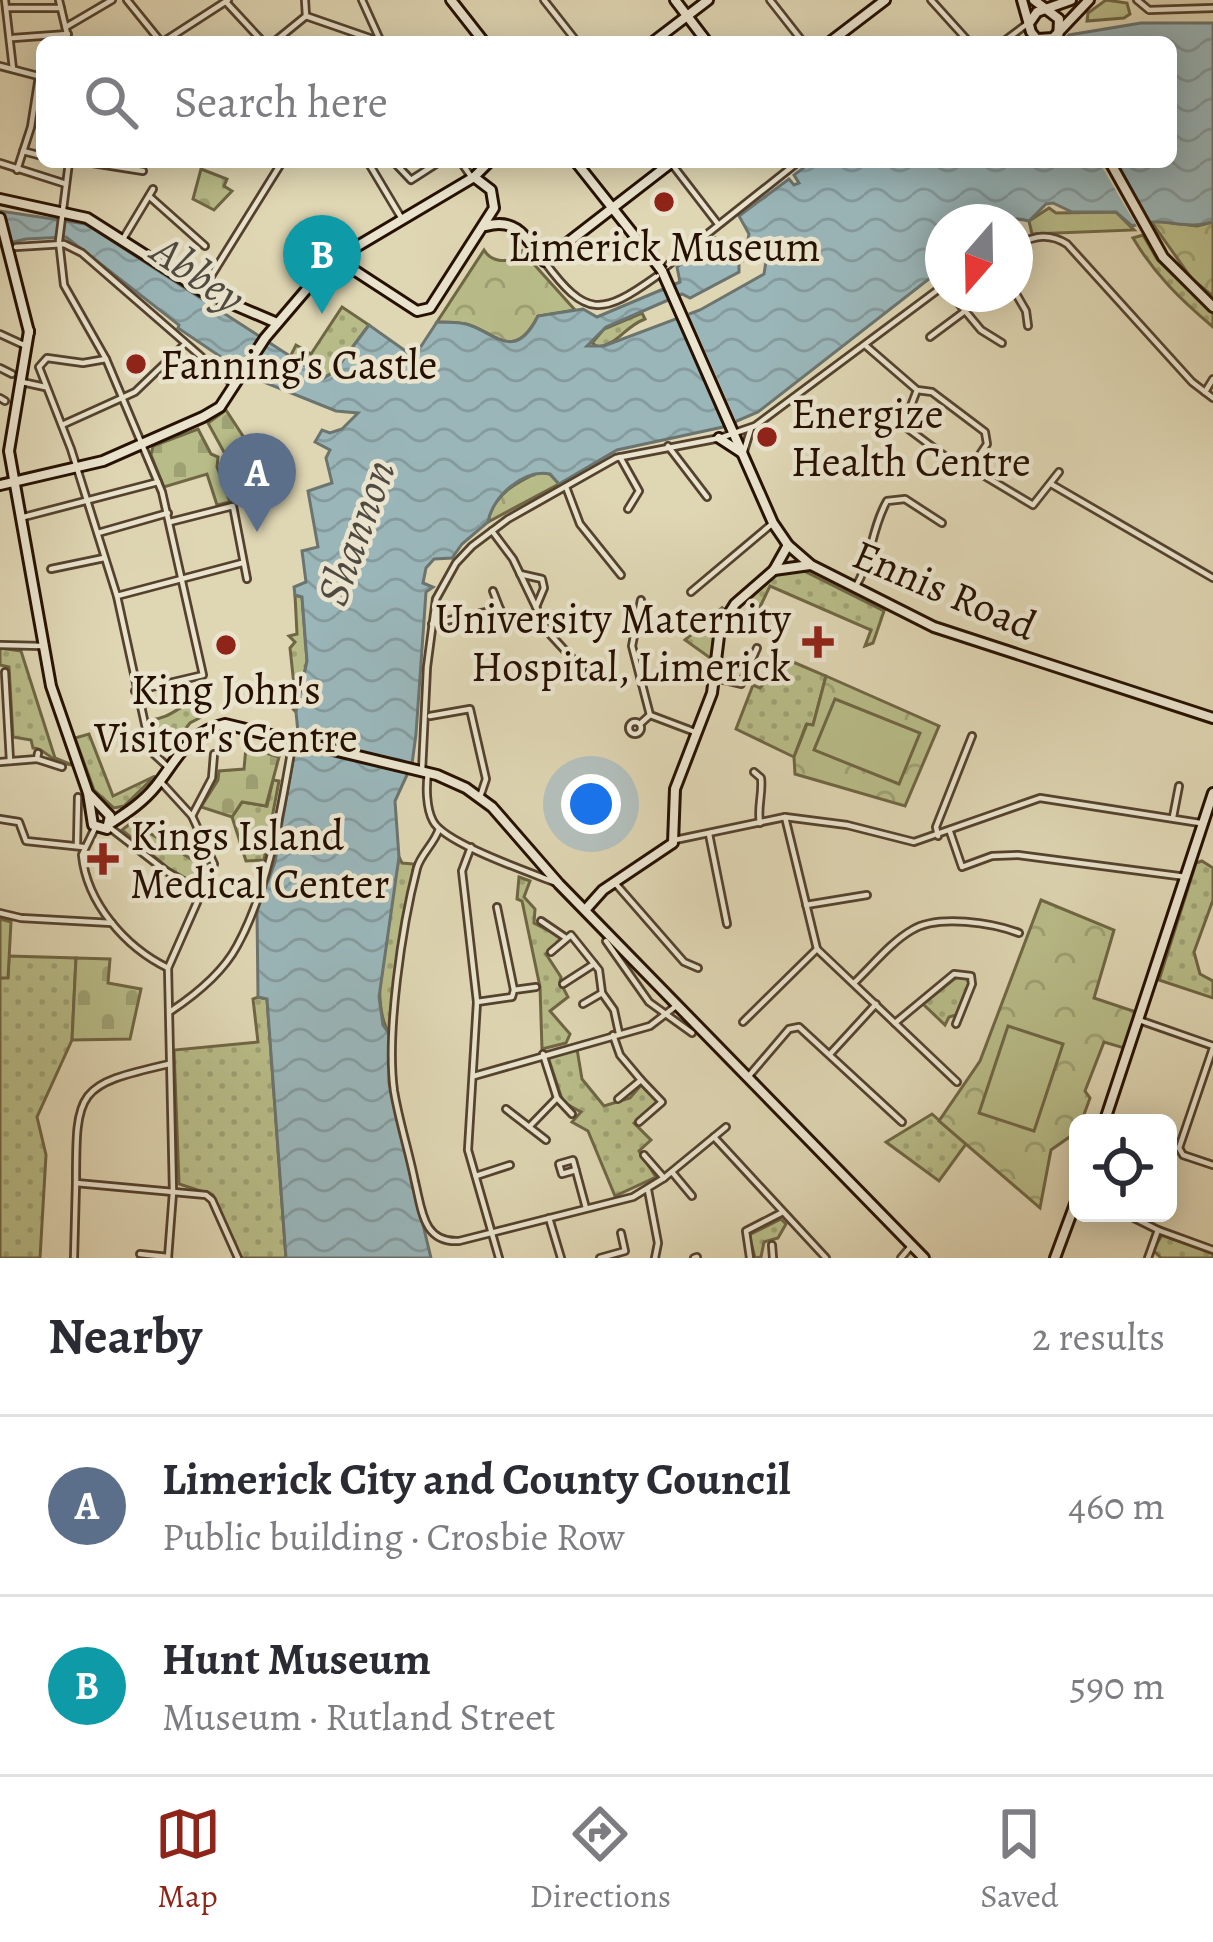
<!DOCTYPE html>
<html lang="en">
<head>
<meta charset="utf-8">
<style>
	body { margin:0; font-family:Alegreya,serif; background:#f7f7f7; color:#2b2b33 }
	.controls { position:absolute; right:36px; bottom:36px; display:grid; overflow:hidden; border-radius:18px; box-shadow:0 6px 30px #0003 }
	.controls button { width:108px; height:108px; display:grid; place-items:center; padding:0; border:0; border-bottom:3px solid #e1e1e2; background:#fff; color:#2b2b33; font:60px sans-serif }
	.compass { position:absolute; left:925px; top:204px; width:108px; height:108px; border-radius:50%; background:#fff; box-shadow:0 6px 30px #0003; rotate:200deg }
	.you { position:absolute; left:591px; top:804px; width:42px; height:42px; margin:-30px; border:9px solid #fff; border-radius:50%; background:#1a73e8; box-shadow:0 0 0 18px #1a73e833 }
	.badge { display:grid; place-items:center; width:78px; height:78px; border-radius:50%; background:#8f2418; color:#fff; font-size:39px; font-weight:700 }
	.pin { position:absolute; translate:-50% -99px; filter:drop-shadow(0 3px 6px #0008) }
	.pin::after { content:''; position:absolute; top:63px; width:42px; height:36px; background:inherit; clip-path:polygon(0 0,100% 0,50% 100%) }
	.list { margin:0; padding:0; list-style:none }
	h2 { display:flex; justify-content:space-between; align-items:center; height:156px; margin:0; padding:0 48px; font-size:51px }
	h2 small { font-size:39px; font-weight:400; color:#7c7c81 }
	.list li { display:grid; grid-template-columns:78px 1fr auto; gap:36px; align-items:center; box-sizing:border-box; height:180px; padding:0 48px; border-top:3px solid #e1e1e2 }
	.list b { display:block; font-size:45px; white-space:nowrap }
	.list p { margin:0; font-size:39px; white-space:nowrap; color:#7c7c81 }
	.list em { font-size:39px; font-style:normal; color:#7c7c81 }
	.icon { flex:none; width:66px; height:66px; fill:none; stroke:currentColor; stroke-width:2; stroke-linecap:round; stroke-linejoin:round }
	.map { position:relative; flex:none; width:1213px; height:1258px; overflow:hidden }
	.search { position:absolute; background:#fff; box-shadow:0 6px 30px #0003; left:36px; right:36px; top:36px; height:132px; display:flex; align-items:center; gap:30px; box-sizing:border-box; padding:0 42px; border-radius:18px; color:#7c7c81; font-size:45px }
	.sheet { height:516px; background:#fff }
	nav { display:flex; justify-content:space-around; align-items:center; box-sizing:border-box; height:168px; border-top:3px solid #e1e1e2; background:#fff; font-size:33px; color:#7c7c81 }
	nav a { display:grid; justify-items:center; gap:6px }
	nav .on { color:#8f2418 }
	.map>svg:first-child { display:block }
</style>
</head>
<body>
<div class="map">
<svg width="1213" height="1258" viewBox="0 0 1213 1258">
	<defs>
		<pattern id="grass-dots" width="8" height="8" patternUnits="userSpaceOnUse" patternTransform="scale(3)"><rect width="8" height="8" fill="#b8bc88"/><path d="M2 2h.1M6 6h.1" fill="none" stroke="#9ea174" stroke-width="1.8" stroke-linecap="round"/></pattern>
		<pattern id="cemetery-stones" width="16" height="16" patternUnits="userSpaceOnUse" patternTransform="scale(3)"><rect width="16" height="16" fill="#b8bc88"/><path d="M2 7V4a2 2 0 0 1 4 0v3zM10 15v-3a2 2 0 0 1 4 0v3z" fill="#9ea174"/></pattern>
		<pattern id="park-crowns" width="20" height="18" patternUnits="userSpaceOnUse" patternTransform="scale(3)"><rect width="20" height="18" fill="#b8bc88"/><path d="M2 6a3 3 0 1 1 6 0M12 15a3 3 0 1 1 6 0" fill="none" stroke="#9ea174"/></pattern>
		<pattern id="water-waves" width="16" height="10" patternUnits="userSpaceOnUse" patternTransform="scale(3)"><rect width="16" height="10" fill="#9ab6b9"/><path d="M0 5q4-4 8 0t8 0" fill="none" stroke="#859b9d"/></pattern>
	</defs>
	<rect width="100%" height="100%" fill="#dfd6b3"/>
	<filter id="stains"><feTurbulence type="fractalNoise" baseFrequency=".00167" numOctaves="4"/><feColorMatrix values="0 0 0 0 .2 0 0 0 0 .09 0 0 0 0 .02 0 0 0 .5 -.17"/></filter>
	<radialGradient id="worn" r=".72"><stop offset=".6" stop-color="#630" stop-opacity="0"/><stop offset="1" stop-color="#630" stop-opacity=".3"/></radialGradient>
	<!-- grass -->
	<g fill="url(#grass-dots)" stroke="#6f6644" stroke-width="3">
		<path d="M1143 235 1157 259 1213 313V327C1181 300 1155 275 1133 238Z"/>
		<path d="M342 307 369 325 334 372 323 378 290 357 296 345 311 354Z"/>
		<path d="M642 313 645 319C624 327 620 343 598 347L592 343 604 329Z"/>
		<path d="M802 570 884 611 873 643 865 646 871 630 770 586 760 607 749 600 774 574Z"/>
		<path d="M295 595 302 597 307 661 296 712 293 709 295 694 290 648 295 642 289 636 297 634Z"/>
		<path d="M723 607 714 630 713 660 685 640Z"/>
		<path d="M0 648 21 651 55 758 72 765C51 764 46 748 33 748L31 740 13 737 9 667 0 665Z"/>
		<path d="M786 659 826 676 813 726 806 725 794 757 736 729 753 685 760 688Z"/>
		<path d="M204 698 207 714 190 723 167 752C151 745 150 735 150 720 172 719 183 701 204 698Z"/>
		<path d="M89 734 113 796 155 776 124 806 114 808 94 790 75 738Z"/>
		<path d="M273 780 279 781 264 860 246 861 232 817 242 802 267 806Z"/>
		<path d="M136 819 148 832 204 867 209 861 201 887 168 868 122 830Z"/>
		<path d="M399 857 402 863 414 864 390 1035C365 998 392 900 399 857Z"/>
		<path d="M1202 861 1213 868V900L1194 952 1200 974 1213 981V998L1159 980 1196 863Z"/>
		<path d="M519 877 530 881 524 897 535 909 534 923 559 936 561 941 546 954 561 977 560 982 568 997 550 1011 570 1034 566 1043 542 1049 540 987 522 901 517 899Z"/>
		<path d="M9 956 76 958 72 1040 37 1117 46 1155 40 1258H0V978L8 977Z"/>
		<path d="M958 976 966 977 969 983 956 1015 949 1017 945 1025 923 1004Z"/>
		<path d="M258 997 267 999 286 1258H241L213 1195 179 1184 174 1050 258 1042 253 999Z"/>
		<path d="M577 1049 582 1079 604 1106 630 1098 642 1084 658 1102 634 1123 651 1140 639 1151 656 1177 615 1196 588 1131 572 1122 581 1112 563 1102 548 1057Z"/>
		<path d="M932 1114 966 1144 939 1181 886 1142Z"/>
		<path d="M781 1219 786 1224 778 1238 764 1242 761 1257 755 1258 749 1235Z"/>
		<path d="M1162 1235 1213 1253V1258H1161L1153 1250Z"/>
	</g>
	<!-- cemetery -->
	<g fill="url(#cemetery-stones)" stroke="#6f6644" stroke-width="3">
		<path d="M201 169 227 179 224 186 232 191 214 210 193 199Z"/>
		<path d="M226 410 258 459 264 489 237 496 235 490 243 487 241 470 232 456 225 454 208 423Z"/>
		<path d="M198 429 211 454 218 457 217 467 230 502 217 505 207 474 164 487 151 455 153 446Z"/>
		<path d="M246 747 279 757 266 806 242 802 232 817 201 807 218 780 219 771 244 769Z"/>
		<path d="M76 958 110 959 108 983 141 989 130 1039 72 1040Z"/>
	</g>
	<!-- park -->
	<g fill="url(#park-crowns)" stroke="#6f6644" stroke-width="3">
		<path d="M1150 220 1197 226 1213 222V296L1192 279Z"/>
		<path d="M484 250C491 262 506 263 518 257L522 251 575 310 538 316C513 365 493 330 466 324 457 322 446 322 437 322Z"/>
		<path d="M539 472 550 474 559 484 488 522C492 496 516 482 539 472Z"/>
		<path d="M826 676 939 726 905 806 795 774 794 757 807 724 813 725Z"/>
		<path d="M1041 900 1114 930 1094 998 1136 1012 1124 1048 1104 1042 1085 1091 1090 1098 1078 1131 1051 1150 1040 1208 939 1121 980 1061Z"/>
	</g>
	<!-- pitch -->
	<g fill="#b8bc88" stroke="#6f6644" stroke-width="3">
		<path d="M1106 0 1127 3 1130 14 1124 18 1087 21 1088 13Z"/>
		<path d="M1049 208 1056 213 1116 212 1134 230 1032 234 1029 221Z"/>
		<path d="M835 699 920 733 899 784 814 750Z"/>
		<path d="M0 919 11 922 8 978H0Z"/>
		<path d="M1008 1026 1063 1044 1034 1131 979 1113Z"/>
	</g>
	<!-- water -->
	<path fill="url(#water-waves)" stroke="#6c746f" stroke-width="3" fill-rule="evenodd" d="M1141 23H1213V222C1182 231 1164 215 1132 226L1116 212H1072L1053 203 1046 204 1029 221C1003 215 971 222 943 222V268L758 412 723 427 617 450 559 484 550 474C523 469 492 497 488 522L462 544 452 558 434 559 426 568 423 583 433 587 426 592 416 734 412 764 395 801 399 857 379 997 383 1025 390 1035 389 1083 431 1258H286L267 999 258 997 257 910 275 862 298 732 296 712 307 661 302 597 295 595 294 587 306 582 302 551 318 547 308 491 332 483 326 458 330 450 315 442 322 430 330 433 342 429 358 413 336 411 249 376 178 328 179 325 66 237 26 239 0 245V211L86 224 324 378 334 372 369 325 414 357 437 322C446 322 457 322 466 324 492 330 514 365 538 316L583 309 597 317 680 282 677 267 715 238 731 253 747 245 749 234 739 216 789 179 794 185 799 183 794 175 811 162H1171V42H1063L1069 35ZM753 255 766 261 764 274 700 310 604 346H587L606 327 682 294 690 298 739 272V263Z"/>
	<!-- pier -->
	<g fill="#dfd6b3">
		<path d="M1099 162H1117L1153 225 1139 230Z"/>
		<path d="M687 310 736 421 724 427 677 314Z"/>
	</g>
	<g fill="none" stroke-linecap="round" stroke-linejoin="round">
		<defs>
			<g id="street">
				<path d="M5 0 13 69"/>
				<path d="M59 0 69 42"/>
				<path d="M127 0 161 42"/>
				<path d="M305 0 306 16"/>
				<path d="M362 0 381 42"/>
				<path d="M544 0 577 42"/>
				<path d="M770 0 803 42"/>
				<path d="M931 0 969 42"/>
				<path d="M1137 0 1149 10 1213 8"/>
				<path d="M226 2 263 42"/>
				<path d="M7 8H61"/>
				<path d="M306 16 381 42"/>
				<path d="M66 27 112 0"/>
				<path d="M13 38 68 34"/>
				<path d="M163 42 228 0"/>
				<path d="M274 42 306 16"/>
				<path d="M1003 42 1027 24"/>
				<path d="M1021 42 1038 39"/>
				<path d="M0 66 42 77"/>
				<path d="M23 151 42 156"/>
				<path d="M69 162 59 241 64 285 106 359 162 492 203 675 135 691"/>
				<path d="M86 162 143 171"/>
				<path d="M368 162 402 219"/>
				<path d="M394 162 411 180 439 162"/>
				<path d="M461 162 472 178"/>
				<path d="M0 163 66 184"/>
				<path d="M671 163 718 224"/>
				<path d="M17 170 31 127 39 76"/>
				<path d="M150 197 205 246"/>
				<path d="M123 239 153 189"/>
				<path d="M1015 244C1035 237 1048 232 1067 244L1192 382 1213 398"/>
				<path d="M16 247 64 244 82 253 235 386"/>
				<path d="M544 261C586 318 601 316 657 276"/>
				<path d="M667 266 798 162"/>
				<path d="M203 289 282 162"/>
				<path d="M1015 292 1026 311 1028 326"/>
				<path d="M951 294 981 330 1002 343"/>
				<path d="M0 334 26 346"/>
				<path d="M930 337 965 311"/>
				<path d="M865 345 917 390 932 392 985 432 987 444 970 469H962L907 428 906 419 917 390"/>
				<path d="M106 359 83 363 47 358 39 367 71 449 117 596 148 738 154 754 168 767"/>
				<path d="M0 368 12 374"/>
				<path d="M22 382 45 387"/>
				<path d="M1205 392 1213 379"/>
				<path d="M0 398 5 401"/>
				<path d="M62 425 135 392 185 344"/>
				<path d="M668 446 707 497"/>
				<path d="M744 451 751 428"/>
				<path d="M620 457 639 491 628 509"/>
				<path d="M978 472 1033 505 1059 472"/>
				<path d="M1051 484 1213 578"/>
				<path d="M566 487 580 524 621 575"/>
				<path d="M20 518 158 482"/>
				<path d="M170 522 233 506 247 579"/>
				<path d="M492 531 513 559 548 632 582 669"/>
				<path d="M98 533 168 513"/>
				<path d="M51 569 104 558"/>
				<path d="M520 574 542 579 544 588 536 607"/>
				<path d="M855 588C872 560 871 529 887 501L905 499 942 523"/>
				<path d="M493 591 500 609"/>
				<path d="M691 592 773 523"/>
				<path d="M117 596 242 563"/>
				<path d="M641 600 632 646 650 715"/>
				<path d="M432 624 500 609 507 625"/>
				<path d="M0 645 42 646"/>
				<path d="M5 672 10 761"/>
				<path d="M715 678 741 684 757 648"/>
				<path d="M430 716 470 709 486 779 480 797"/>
				<circle cx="635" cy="728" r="6"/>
				<path d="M640 724 650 715 695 732"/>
				<path d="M37 759 62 767"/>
				<path d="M0 762 37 759 38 753"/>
				<path d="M422 771 427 667 436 599 456 563 472 546 508 519 616 458 720 438 755 426 943 286"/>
				<path d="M754 772 761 778C763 794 757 807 760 823"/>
				<path d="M428 773C426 786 426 808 433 821 444 843 529 872 554 882"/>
				<path d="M160 781 192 816 214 864 168 968 173 1192 168 1258"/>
				<path d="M192 816 212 778 214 754"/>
				<path d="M785 817 817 949 957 1082"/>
				<path d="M1173 817 1179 786"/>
				<path d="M0 819 19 822 26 841 83 847"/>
				<path d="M109 827 166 871 202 893"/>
				<path d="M95 828 82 855C87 903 125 947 168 968"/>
				<path d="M439 829C434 844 421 854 417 868 402 926 386 1033 394 1091 399 1121 409 1152 415 1182 422 1210 423 1243 459 1241L633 1197 664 1178 726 1127"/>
				<path d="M950 832 962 867 992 856 1018 855 1186 877"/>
				<path d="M709 834 727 924"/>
				<path d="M938 836 936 827 972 736"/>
				<path d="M675 840 785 817 847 825 914 842 1040 798 1200 823"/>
				<path d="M77 844 78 797"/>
				<path d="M471 847 462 871 477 1002 468 1150 499 1258"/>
				<path d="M615 883 684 962 698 968"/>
				<path d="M806 905 867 895"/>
				<path d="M497 907 514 990"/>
				<path d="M0 913 21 918 112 923"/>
				<path d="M541 921 566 938"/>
				<path d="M606 941 649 1002 692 1033"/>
				<path d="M551 952 571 935 599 970 602 993 614 1010 619 1033"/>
				<path d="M854 983C872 966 891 942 912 930 938 914 993 923 1019 933"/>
				<path d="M563 984 594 964"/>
				<path d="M477 1002 512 997 514 990 536 987"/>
				<path d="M583 1004 602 993"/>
				<path d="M171 1011C195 995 223 972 237 946 270 886 281 808 293 741"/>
				<path d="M1139 1020 1213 1046"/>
				<path d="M743 1022 817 949"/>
				<path d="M895 1023 954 974 971 976 972 984 956 1024"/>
				<path d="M613 1035 620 1055 641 1080"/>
				<path d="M1213 1048 1179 1148 1183 1155 1213 1165"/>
				<path d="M831 1053 876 1004"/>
				<path d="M543 1054 557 1098 572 1114"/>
				<path d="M474 1076 650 1026 676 1006"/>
				<path d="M748 1077 789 1029 799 1027 902 1122"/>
				<path d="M618 1099 641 1080 662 1102 639 1122"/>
				<path d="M506 1109 546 1140"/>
				<path d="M529 1127 557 1098"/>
				<path d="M714 1137 826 1258"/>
				<path d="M644 1155 664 1178"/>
				<path d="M576 1170 562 1174 559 1164 573 1160 586 1208"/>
				<path d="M672 1172 692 1196"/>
				<path d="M476 1176 510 1165"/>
				<path d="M76 1183C76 1089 77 1085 169 1064"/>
				<path d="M648 1190 658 1243 655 1258"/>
				<path d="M1124 1213 1158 1230 1213 1250"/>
				<path d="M549 1218 561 1258"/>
				<path d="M772 1245 773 1258"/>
				<path d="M140 1254 168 1257"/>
				<path d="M74 1258 76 1183 206 1195 212 1200 238 1258"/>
				<path d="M600 1258 625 1251 621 1233"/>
				<path d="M694 1258 697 1257"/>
				<path d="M750 1258 746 1231 781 1213"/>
				<path d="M901 1258 912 1245"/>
				<path d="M1148 1258 1158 1230"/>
			</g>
			<g id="secondary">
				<path d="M451 0 484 42"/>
				<path d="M675 0 707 42"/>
				<path d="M1022 0 1031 32 1039 42"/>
				<path d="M1034 0 1059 19 1058 42"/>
				<path d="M1030 22 1037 12 1071 0"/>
				<path d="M1038 39 1053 38 1089 0"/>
				<path d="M653 42 708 0"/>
				<path d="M830 42 885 0"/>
				<path d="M576 162 660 268"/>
				<path d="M1110 162 1163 257 1213 307"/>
				<path d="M0 199 87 218 202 291 277 323"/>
				<path d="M0 218 29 332"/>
				<path d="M486 226C517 217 527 239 544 261L672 162"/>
				<path d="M323 271 343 267 354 270 417 311 430 308 494 208 491 190 474 177"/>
				<path d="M662 271 773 523 788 545 811 565 934 627 1213 718"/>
				<path d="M29 331 9 451 51 686 88 793 93 825 107 829 110 816 88 793"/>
				<path d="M719 438 742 453"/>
				<path d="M0 485 103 461 203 417 220 407 265 338 329 263 474 177 489 162"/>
				<path d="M774 570 810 565"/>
				<path d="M111 823C128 812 143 802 156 786 177 760 187 732 225 724L437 775 466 788 492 807 559 884 924 1258"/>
				<path d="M586 909 603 890 673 843 675 789 712 693 720 628 735 604 774 570 788 545"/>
				<path d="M1104 1123 1213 793"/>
				<path d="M1055 1258 1078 1196"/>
			</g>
		</defs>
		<!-- street casing -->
		<use href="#street" stroke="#54422e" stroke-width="10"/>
		<!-- secondary casing -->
		<use href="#secondary" stroke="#261101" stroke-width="14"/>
		<!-- street -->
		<use href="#street" stroke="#eae4ce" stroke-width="4.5"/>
		<!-- secondary -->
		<use href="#secondary" stroke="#eae4ce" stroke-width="8"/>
		<defs>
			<path id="secondary-bridge" d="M660 268 662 271"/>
		</defs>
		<!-- secondary-bridge casing -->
		<use href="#secondary-bridge" stroke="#261101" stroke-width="14" stroke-linecap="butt"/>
		<!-- secondary-bridge -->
		<use href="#secondary-bridge" stroke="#eae4ce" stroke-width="8"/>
	</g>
	<!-- markers -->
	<g fill="#8f2418" stroke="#eae4ce" stroke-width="4.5">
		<circle cx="664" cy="202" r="12"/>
		<circle cx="136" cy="364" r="12"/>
		<circle cx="767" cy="437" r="12"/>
		<path d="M812 624h12v12h12v12h-12v12h-12v-12h-12v-12h12z"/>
		<circle cx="226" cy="645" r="12"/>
		<path d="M97 841h12v12h12v12h-12v12h-12v-12h-12v-12h12z"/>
	</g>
	<g text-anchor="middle" stroke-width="9" stroke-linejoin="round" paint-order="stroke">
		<!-- poi labels -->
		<g font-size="42" fill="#261101" stroke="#eae4ce" text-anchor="start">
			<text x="664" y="261" text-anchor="middle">Limerick Museum</text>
			<text x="160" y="379">Fanning's Castle</text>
			<text x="791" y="428">Energize<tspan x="791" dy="48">Health Centre</tspan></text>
			<text x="791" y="633" text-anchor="end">University Maternity<tspan x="791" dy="48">Hospital, Limerick</tspan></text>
			<text x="226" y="704" text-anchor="middle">King John's<tspan x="226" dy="48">Visitor's Centre</tspan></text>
			<text x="130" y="850">Kings Island<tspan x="130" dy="48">Medical Center</tspan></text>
		</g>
		<!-- street labels -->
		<g font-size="42" fill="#261101" stroke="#eae4ce">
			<text transform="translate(945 589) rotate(23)" y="15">Ennis Road</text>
		</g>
		<!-- water labels -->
		<g font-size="45" font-style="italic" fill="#4f4b41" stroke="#eae4ce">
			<text transform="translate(199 273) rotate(35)" y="16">Abbey</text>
			<text transform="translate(355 532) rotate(-70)" y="16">Shannon</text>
		</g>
	</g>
	<rect width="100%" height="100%" filter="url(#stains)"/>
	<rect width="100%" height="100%" fill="url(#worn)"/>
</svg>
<div class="controls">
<button><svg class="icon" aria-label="locate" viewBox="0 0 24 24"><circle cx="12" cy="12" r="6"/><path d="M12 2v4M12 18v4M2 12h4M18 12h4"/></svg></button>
</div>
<svg class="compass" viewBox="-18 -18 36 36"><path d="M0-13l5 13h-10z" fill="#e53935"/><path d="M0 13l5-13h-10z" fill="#7c7c81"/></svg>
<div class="you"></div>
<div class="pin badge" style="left:257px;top:532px;background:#5c6f8a">A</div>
<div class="pin badge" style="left:322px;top:314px;background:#0f9aa8">B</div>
<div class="search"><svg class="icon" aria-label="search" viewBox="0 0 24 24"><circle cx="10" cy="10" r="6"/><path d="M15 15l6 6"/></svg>Search here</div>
</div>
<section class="sheet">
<h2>Nearby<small>2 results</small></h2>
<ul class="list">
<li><span class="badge" style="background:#5c6f8a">A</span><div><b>Limerick City and County Council</b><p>Public building · Crosbie Row</p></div><em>460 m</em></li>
<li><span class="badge" style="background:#0f9aa8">B</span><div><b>Hunt Museum</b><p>Museum · Rutland Street</p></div><em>590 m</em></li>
</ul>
</section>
<nav>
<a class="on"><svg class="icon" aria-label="map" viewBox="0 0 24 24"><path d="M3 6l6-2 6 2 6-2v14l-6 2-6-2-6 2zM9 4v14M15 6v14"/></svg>Map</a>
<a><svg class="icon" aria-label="directions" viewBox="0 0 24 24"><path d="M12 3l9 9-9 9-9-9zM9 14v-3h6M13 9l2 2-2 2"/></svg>Directions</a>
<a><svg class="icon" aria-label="saved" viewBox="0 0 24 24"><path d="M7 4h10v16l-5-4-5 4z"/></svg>Saved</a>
</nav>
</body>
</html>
